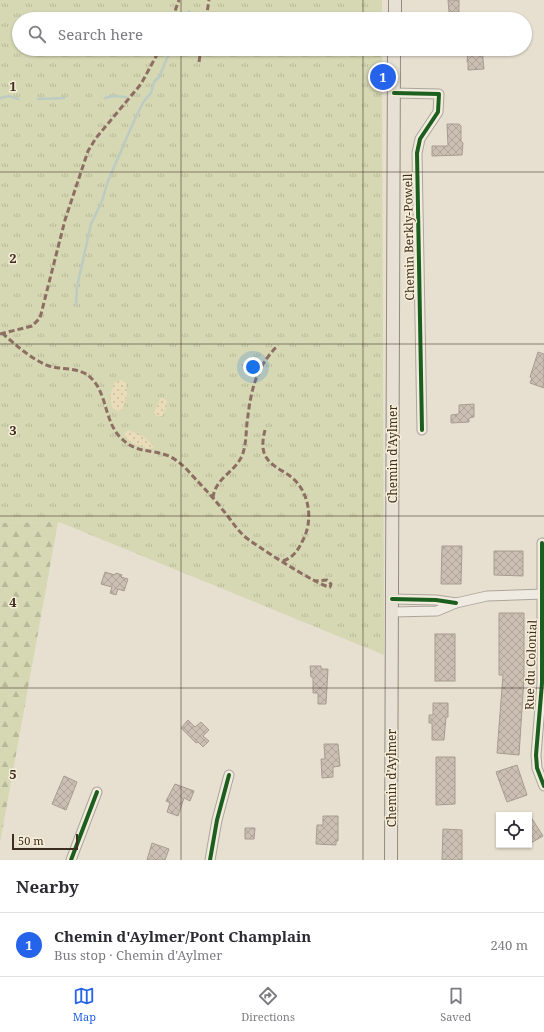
<!DOCTYPE html>
<html lang="en">
<head>
<meta charset="utf-8">
<style>
	body { margin:0; font-family:"Noto Serif",serif; background:#f7f7f7; color:#2b2b33 }
	.controls { position:absolute; right:12px; bottom:12px; display:grid; overflow:hidden; border-radius:0px; box-shadow:0 1px 3px #0004 }
	.controls button { width:36px; height:36px; display:grid; place-items:center; padding:0; border:0; border-bottom:1px solid #e1e1e2; background:#fff; color:#2b2b33; font:20px sans-serif }
	.scale { position:absolute; left:12px; bottom:10px; width:66px; box-sizing:border-box; padding-left:4px; border:2px solid #3d2e20; border-top:0; font-size:11px; line-height:14px; white-space:nowrap; color:#3d2e20; -webkit-text-stroke:3px #f7eed8; paint-order:stroke }
	.you { position:absolute; left:253px; top:367px; width:14px; height:14px; margin:-10px; border:3px solid #fff; border-radius:50%; background:#1a73e8; box-shadow:0 0 0 6px #1a73e833 }
	.badge { display:grid; place-items:center; width:26px; height:26px; border-radius:50%; background:#2563eb; color:#fff; font-size:13px; font-weight:700 }
	.pin { position:absolute; translate:-50% -50%; border:2px solid #fff; box-shadow:0 1px 4px #0006 }
	.list { margin:0; padding:0; list-style:none }
	h2 { display:flex; justify-content:space-between; align-items:center; height:52px; margin:0; padding:0 16px; font-size:17px }
	h2 small { font-size:13px; font-weight:400; color:#7c7c81 }
	.list li { display:grid; grid-template-columns:26px 1fr auto; gap:12px; align-items:center; box-sizing:border-box; height:64px; padding:0 16px; border-top:1px solid #e1e1e2 }
	.list b { display:block; font-size:15px; white-space:nowrap }
	.list p { margin:0; font-size:13px; white-space:nowrap; color:#7c7c81 }
	.list em { font-size:13px; font-style:normal; color:#7c7c81 }
	.icon { flex:none; width:22px; height:22px; fill:none; stroke:currentColor; stroke-width:2; stroke-linecap:round; stroke-linejoin:round }
	.map { position:relative; flex:none; width:544px; height:860px; overflow:hidden }
	.search { position:absolute; background:#fff; box-shadow:0 1px 3px #0004; left:12px; right:12px; top:12px; height:44px; display:flex; align-items:center; gap:10px; box-sizing:border-box; padding:0 14px; border-radius:22px; color:#7c7c81; font-size:15px }
	.sheet { height:116px; background:#fff }
	nav { display:flex; justify-content:space-around; align-items:center; box-sizing:border-box; height:56px; border-top:1px solid #e1e1e2; background:#fff; font-size:11px; color:#7c7c81 }
	nav a { display:grid; justify-items:center; gap:2px }
	nav .on { color:#2563eb }
	.map>svg:first-child { display:block }
</style>
</head>
<body>
<div class="map">
<svg width="544" height="860" viewBox="0 0 544 860">
	<defs>
		<pattern id="grass-tufts" width="24" height="20" patternUnits="userSpaceOnUse"><rect width="24" height="20" fill="#d6d7b3"/><path d="M3 7l-1-3M5 7V3M7 7l1-3M15 17l-1-3M17 17v-4M19 17l1-3" fill="none" stroke="#b9b99a"/></pattern>
		<pattern id="forest-firs" width="22" height="20" patternUnits="userSpaceOnUse"><rect width="22" height="20" fill="#d6d7b3"/><path d="M5 1l3.5 6h-7zM16 11l3.5 6h-7z" fill="#b9b99a"/></pattern>
		<pattern id="sand-dots" width="8" height="8" patternUnits="userSpaceOnUse"><rect width="8" height="8" fill="#eadcb9"/><path d="M2 2h.1M6 6h.1" fill="none" stroke="#cabd9f" stroke-width="1.8" stroke-linecap="round"/></pattern>
		<pattern id="building-cross-hatch" width="8" height="8" patternUnits="userSpaceOnUse"><rect width="8" height="8" fill="#cbbfb2"/><path d="M0 0l8 8M0 8l8-8" fill="none" stroke="#afa499"/></pattern>
	</defs>
	<rect width="100%" height="100%" fill="#e7e0d1"/>
	<!-- grass -->
	<path fill="url(#grass-tufts)" d="M0 0H382V19H19V49H382L384 655 59 522 0 523Z"/>
	<!-- forest -->
	<path fill="url(#forest-firs)" d="M58 522 0 843V523Z"/>
	<!-- sand -->
	<g fill="url(#sand-dots)">
		<path d="M121 380 126 383 127 395 122 410 118 411 112 408 110 396 115 382Z"/>
		<path d="M161 397 167 401 166 408 162 416 157 417 154 412Z"/>
		<path d="M128 430 145 437 154 447 149 449 132 443 125 437V433Z"/>
	</g>
	<g fill="none" stroke-linecap="round" stroke-linejoin="round">
		<!-- stream -->
		<g stroke="#bcccc2" stroke-width="2.5">
			<path d="M185 19 189 11"/>
			<path d="M0 98 9 96 18 99"/>
			<path d="M105 98 113 96 126 97"/>
			<path d="M38 99 64 98"/>
			<path d="M76 304 77 287 91 224 102 201 108 181 134 121 144 101 151 93 154 82 159 77 171 49"/>
		</g>
	</g>
	<!-- building -->
	<g fill="url(#building-cross-hatch)" stroke="#a89c90">
		<path d="M448 0H459V12H449Z"/>
		<path d="M468 49H482L484 69 468 70V62H467Z"/>
		<path d="M447 124H459L461 126V141L463 143 462 155 432 156V146H448Z"/>
		<path d="M538 352 544 354V388L530 383 532 378 530 377Z"/>
		<path d="M474 404V417L469 418V422L451 423V415L459 414V405Z"/>
		<path d="M442 546H462L461 584H441Z"/>
		<path d="M494 551H523V576L494 575Z"/>
		<path d="M105 572 115 575 116 573 122 575 121 577 128 579 124 591 118 589 116 595 110 593 112 587 101 584Z"/>
		<path d="M499 613H524V679L519 755 497 753 503 675H499Z"/>
		<rect x="435" y="634" width="20" height="47"/>
		<path d="M310 666H321V669H328L326 704H318V693H313V677H311Z"/>
		<path d="M433 703H448V717H446L444 740H432V723H429V715H433Z"/>
		<path d="M188 720 195 727 201 722 209 730 203 736 209 741 203 747 198 742 196 743 181 728Z"/>
		<path d="M324 744H338L340 766 333 767V777L322 778 321 759H325Z"/>
		<path d="M436 757H455V804L436 805Z"/>
		<path d="M517 765 527 795 507 802 496 772Z"/>
		<path d="M64 776 77 782 66 810 52 804Z"/>
		<path d="M175 784 194 791 190 801 184 798 178 816 167 812 170 803 166 801Z"/>
		<path d="M529 814 543 836 529 844Z"/>
		<path d="M323 816H338V841H336V845L316 844 317 825H323Z"/>
		<path d="M245 828H255L254 839H245Z"/>
		<path d="M443 829 462 830V860H442Z"/>
		<path d="M152 843 169 849 165 860H147Z"/>
	</g>
	<g fill="none" stroke-linecap="round" stroke-linejoin="round">
		<defs>
			<g id="minor">
				<path d="M394 93 439 94 438 112 420 139 417 153 422 430"/>
				<path d="M542 543V683L536 755 537 768 544 786"/>
				<path d="M392 599 436 600 456 603"/>
				<path d="M392 612 437 611 456 603 487 596 544 594"/>
				<path d="M71 860 97 792"/>
				<path d="M210 860 217 820 229 775"/>
			</g>
			<g id="major">
				<path d="M395 19V0"/>
				<path d="M391 860 394 49"/>
			</g>
		</defs>
		<!-- minor casing -->
		<use href="#minor" stroke="#ada599" stroke-width="11"/>
		<!-- major casing -->
		<use href="#major" stroke="#928b80" stroke-width="14"/>
		<!-- minor -->
		<use href="#minor" stroke="#efebe3" stroke-width="9"/>
		<!-- major -->
		<use href="#major" stroke="#e6e1d4" stroke-width="12"/>
		<!-- quiet -->
		<g stroke="#8d6e63" stroke-width="3" stroke-dasharray="6 3" stroke-linecap="butt">
			<path d="M172 19 179 0"/>
			<path d="M206 19 209 0"/>
			<path d="M199 62 201 49"/>
			<path d="M2 333C17 346 31 359 49 366 62 370 79 367 90 377 107 392 104 419 119 436 137 455 149 448 169 456 177 460 184 466 190 473 201 485 212 496 222 509 229 517 235 527 243 535 251 543 322 588 330 587L331 584 327 580 314 581"/>
			<path d="M0 334 32 326 40 318 65 220 88 151 96 138 141 84 160 49"/>
			<path d="M265 430C263 438 261 449 266 457 271 466 282 470 290 476 309 490 314 519 303 540 298 550 294 557 283 561"/>
			<path d="M213 498C215 477 237 472 243 453 246 444 246 433 247 423 251 390 255 369 278 345"/>
		</g>
		<defs>
			<g id="cycleway">
				<path d="M394 93 439 94 438 112 420 139 417 153 422 430"/>
				<path d="M542 543V683L536 755 537 768 544 786"/>
				<path d="M392 599 436 600 456 603"/>
				<path d="M71 860 97 792"/>
				<path d="M210 860 217 820 229 775"/>
			</g>
		</defs>
		<!-- cycleway casing -->
		<use href="#cycleway" stroke="#f7eed8" stroke-width="6"/>
		<!-- cycleway -->
		<use href="#cycleway" stroke="#1b5e20" stroke-width="4"/>
	</g>
	<!-- grid -->
	<path fill="none" stroke="#3d2e20" stroke-width="1" stroke-opacity="0.55" d="M181 0V19M363 0V19M181 49V860M363 49V860M0 172H544M0 344H544M0 516H544M0 688H544"/>
	<g text-anchor="middle" stroke-width="3" stroke-linejoin="round" paint-order="stroke">
		<!-- street labels -->
		<g font-size="12" fill="#3d2e20" stroke="#f7eed8">
			<text transform="translate(409 237) rotate(-91)" y="4">Chemin Berkly-Powell</text>
			<text transform="translate(393 454) rotate(-90)" y="4">Chemin d'Aylmer</text>
			<text transform="translate(531 665) rotate(-88)" y="4">Rue du Colonial</text>
			<text transform="translate(392 778) rotate(-90)" y="4">Chemin d'Aylmer</text>
		</g>
	</g>
	<g font-size="13" text-anchor="middle" font-weight="bold" fill="#3d2e20" stroke="#f7eed8" stroke-width="3" stroke-linejoin="round" paint-order="stroke">
		<text x="13" y="91">1</text>
		<text x="13" y="263">2</text>
		<text x="13" y="435">3</text>
		<text x="13" y="607">4</text>
		<text x="13" y="779">5</text>
	</g>
</svg>
<div class="controls">
<button><svg class="icon" aria-label="locate" viewBox="0 0 24 24"><circle cx="12" cy="12" r="6"/><path d="M12 2v4M12 18v4M2 12h4M18 12h4"/></svg></button>
</div>
<div class="scale">50 m</div>
<div class="you"></div>
<div class="pin badge" style="left:383px;top:77px">1</div>
<div class="search"><svg class="icon" aria-label="search" viewBox="0 0 24 24"><circle cx="10" cy="10" r="6"/><path d="M15 15l6 6"/></svg>Search here</div>
</div>
<section class="sheet">
<h2>Nearby<small></small></h2>
<ul class="list">
<li><span class="badge">1</span><div><b>Chemin d'Aylmer/Pont Champlain</b><p>Bus stop · Chemin d'Aylmer</p></div><em>240 m</em></li>
</ul>
</section>
<nav>
<a class="on"><svg class="icon" aria-label="map" viewBox="0 0 24 24"><path d="M3 6l6-2 6 2 6-2v14l-6 2-6-2-6 2zM9 4v14M15 6v14"/></svg>Map</a>
<a><svg class="icon" aria-label="directions" viewBox="0 0 24 24"><path d="M12 3l9 9-9 9-9-9zM9 14v-3h6M13 9l2 2-2 2"/></svg>Directions</a>
<a><svg class="icon" aria-label="saved" viewBox="0 0 24 24"><path d="M7 4h10v16l-5-4-5 4z"/></svg>Saved</a>
</nav>
</body>
</html>
